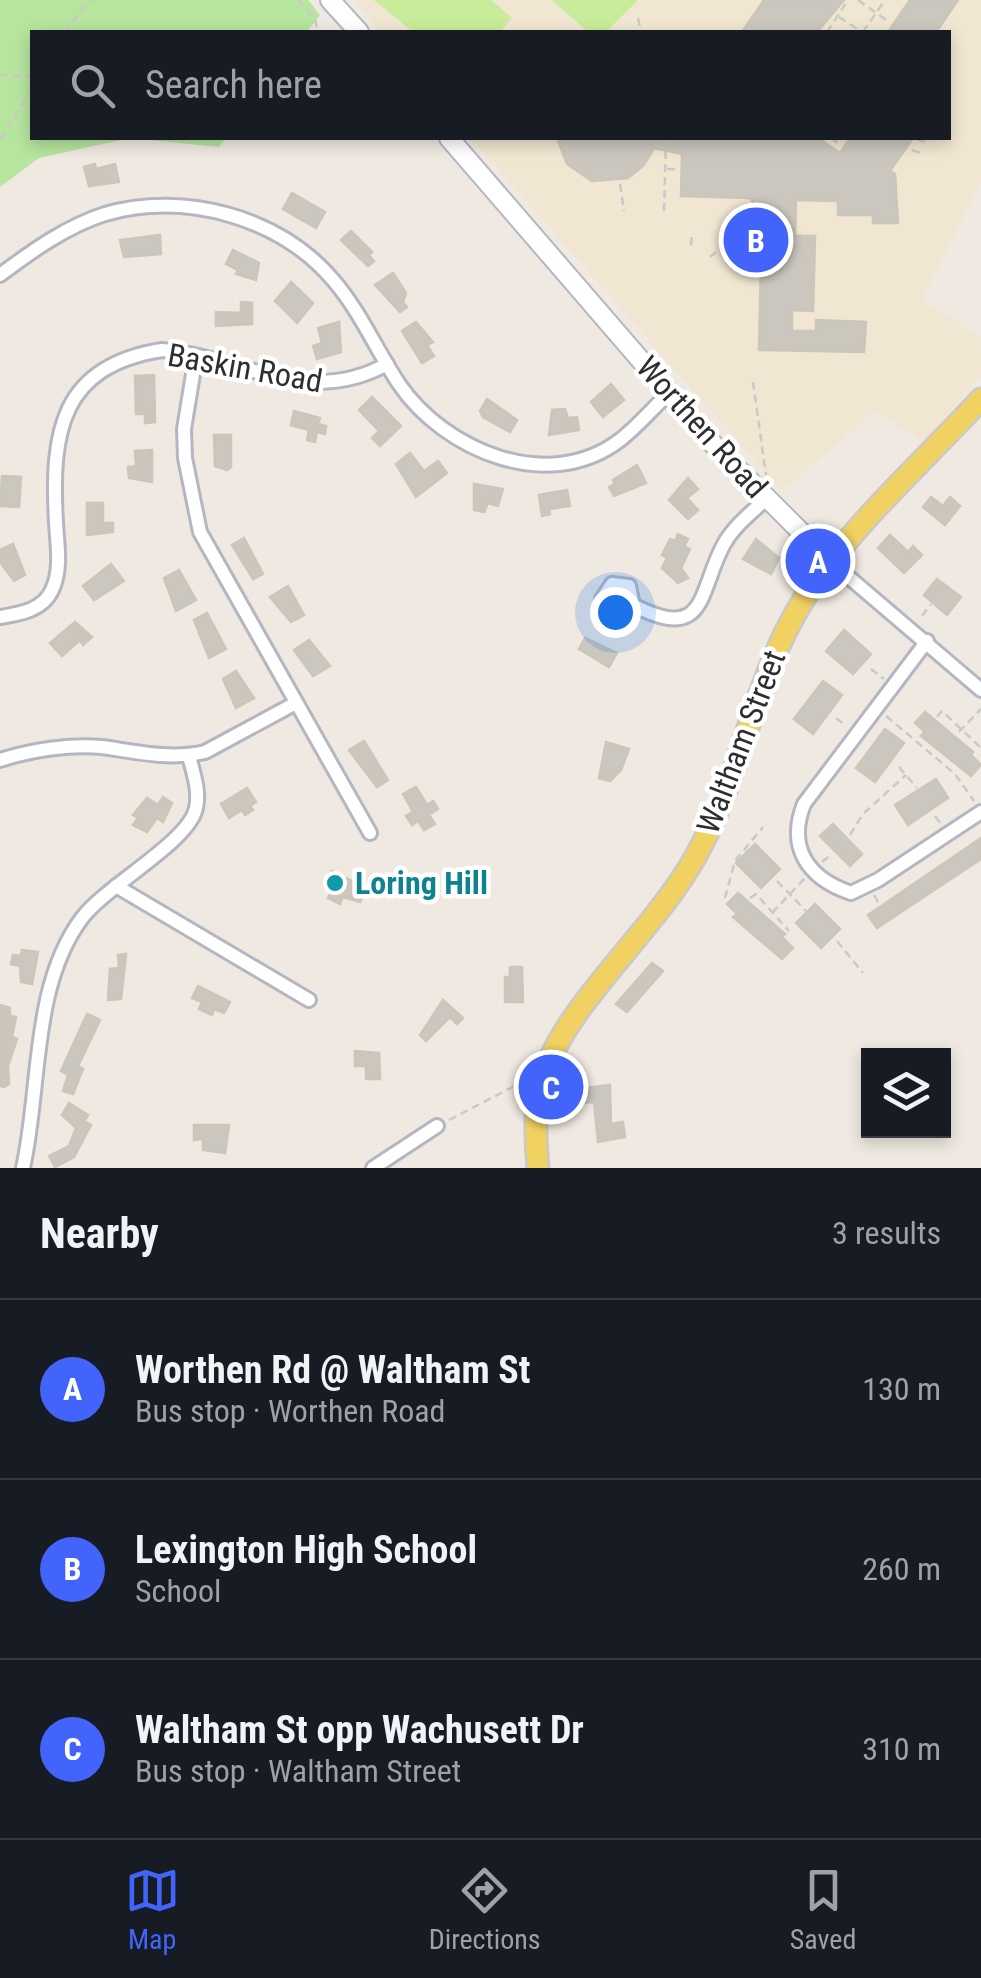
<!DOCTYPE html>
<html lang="en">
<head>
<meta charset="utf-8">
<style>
	body { margin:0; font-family:"Roboto Condensed",sans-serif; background:#20242c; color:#f1f3f6 }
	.controls { position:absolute; right:30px; bottom:30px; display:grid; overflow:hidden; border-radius:0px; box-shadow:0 5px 15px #0003 }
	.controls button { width:90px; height:90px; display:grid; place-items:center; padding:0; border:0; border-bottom:2px solid #363941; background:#171b24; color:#f1f3f6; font:50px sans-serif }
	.you { position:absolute; left:615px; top:612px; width:35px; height:35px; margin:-25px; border:8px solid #fff; border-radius:50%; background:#1a73e8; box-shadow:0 0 0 15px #1a73e833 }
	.badge { display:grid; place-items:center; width:65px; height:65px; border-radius:50%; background:#4264fb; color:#fff; font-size:32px; font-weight:700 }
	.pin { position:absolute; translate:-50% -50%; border:5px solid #fff; box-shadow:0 2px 10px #0006 }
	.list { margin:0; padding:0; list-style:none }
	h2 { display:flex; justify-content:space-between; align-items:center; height:130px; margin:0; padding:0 40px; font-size:42px }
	h2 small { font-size:32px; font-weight:400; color:#9ea1a6 }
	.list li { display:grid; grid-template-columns:65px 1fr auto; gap:30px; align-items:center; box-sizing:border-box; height:180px; padding:0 40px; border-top:2px solid #363941 }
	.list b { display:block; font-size:38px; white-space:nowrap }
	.list p { margin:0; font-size:32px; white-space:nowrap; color:#9ea1a6 }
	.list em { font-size:32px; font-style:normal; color:#9ea1a6 }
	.icon { flex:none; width:55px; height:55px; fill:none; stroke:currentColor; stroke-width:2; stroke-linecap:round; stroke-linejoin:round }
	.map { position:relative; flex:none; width:981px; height:1168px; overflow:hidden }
	.search { position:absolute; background:#171b24; box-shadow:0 5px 15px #0003; left:30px; right:30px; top:30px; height:110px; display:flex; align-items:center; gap:25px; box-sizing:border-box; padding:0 35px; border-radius:0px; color:#9ea1a6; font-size:38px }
	.sheet { height:670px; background:#171b24 }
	nav { display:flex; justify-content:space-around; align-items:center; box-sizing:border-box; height:140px; border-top:2px solid #363941; background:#171b24; font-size:28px; color:#9ea1a6 }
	nav a { display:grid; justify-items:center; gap:5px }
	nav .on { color:#4264fb }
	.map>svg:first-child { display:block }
</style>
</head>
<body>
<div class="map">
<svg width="981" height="1168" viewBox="0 0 981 1168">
	<rect width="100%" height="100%" fill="#efe9e1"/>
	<!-- education -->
	<path fill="#f0e6d1" d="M354 0H981V181L922 299 981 338V376L924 442 875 411 782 491 471 138H948V32H381Z"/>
	<!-- green -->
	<path fill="#b6e59e" d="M0 0H308L320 15 307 32H32V138H226L219 147 130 138 39 158 0 187Z"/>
	<!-- pitch -->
	<g fill="#c9ec9a">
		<path d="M374 0H491L512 18 500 32H413Z"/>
		<path d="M552 0H638L606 32H588Z"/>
	</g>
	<!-- building -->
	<g fill="#cbc7bf" stroke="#cbc5ba" stroke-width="2.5">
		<path d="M764 0H844L817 32H742Z"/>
		<path d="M910 0H958L936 32H888Z"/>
		<path d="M557 138H818L840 153 850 138H913L890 171 895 174 898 223H873V215H838V201L796 200 795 236H815L813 311 792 310V331H816V320L866 322 864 352 759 350 762 214 750 198 681 196 682 154 654 148 644 165 628 178 592 181 567 164Z"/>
		<path d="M95 164 96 169 115 164 119 182 89 186 84 167Z"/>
		<path d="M292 193 325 212 316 228 283 209Z"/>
		<path d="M351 231 372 252 369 255 374 261 368 266 341 240Z"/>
		<path d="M160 235 161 254 124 257 120 240Z"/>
		<path d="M233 250 259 263 256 280 236 274 238 270 226 264Z"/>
		<path d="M393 273 406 293 403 302 407 307 400 312 375 285Z"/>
		<path d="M291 282 313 303 297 323 275 301Z"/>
		<path d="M241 302 252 303V324L216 326V312L241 313Z"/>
		<path d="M339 322 341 352 317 359 313 346 322 343 318 328Z"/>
		<path d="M416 322 433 342 427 345 434 356 422 363 402 331Z"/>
		<path d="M154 375 155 422 145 423V414H136L135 376Z"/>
		<path d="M611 384 624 400 603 417 591 402Z"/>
		<path d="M372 397 401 426 380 446 372 438 379 431 359 410Z"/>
		<path d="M487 399 517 420 510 432 483 417 480 411Z"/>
		<path d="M565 409 568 418 577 417 579 430 549 435 552 410Z"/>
		<path d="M294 411 320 418 318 424 326 426 325 434 317 432 315 442 307 440 309 430 291 425Z"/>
		<path d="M214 435H231V467L227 470 215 466Z"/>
		<path d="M152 450V482L129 478 128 467 136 466 135 451Z"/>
		<path d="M410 453 424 471 438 461 447 473 416 497 396 464Z"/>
		<path d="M637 465 646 483 614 496 609 487 615 484 613 480Z"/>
		<path d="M2 476 21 477 19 507 0 506Z"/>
		<path d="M688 478 698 489 687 498 698 510 688 519 669 500Z"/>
		<path d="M474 484 503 489 498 506 488 503 484 512 474 510Z"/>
		<path d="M567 490 570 506 549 509 550 514 542 516 539 495Z"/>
		<path d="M931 497 943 506 950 497 960 506 945 525 923 507Z"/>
		<path d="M87 503H103V523H113V532L87 535Z"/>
		<path d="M678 534 688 539 684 546 690 549 681 568 688 578 678 583 662 568 667 558 662 555 670 539 675 541Z"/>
		<path d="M890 535 908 552 913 546 922 555 904 573 878 548Z"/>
		<path d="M244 538 263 574 253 579 232 545Z"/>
		<path d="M756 539 779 558 771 574 743 559Z"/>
		<path d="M13 544 25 575 14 581 0 562V550Z"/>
		<path d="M111 564 124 581 94 600 83 586Z"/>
		<path d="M179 570 196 600 176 611 164 578Z"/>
		<path d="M937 579 961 597 947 615 924 595Z"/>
		<path d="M288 586 304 615 291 622 270 597Z"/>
		<path d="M207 613 226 649 209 658 194 620Z"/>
		<path d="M75 622 92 637 83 645 80 640 62 656 50 643Z"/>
		<path d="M844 630 871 654 853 674 826 651Z"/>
		<path d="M585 638 617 653 609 667 579 649Z"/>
		<path d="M309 640 330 666 313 676 294 650Z"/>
		<path d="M236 671 254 698 236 708 223 679Z"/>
		<path d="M823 681 842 695 813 734 794 719Z"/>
		<path d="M925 712 973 752 971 755 981 765 971 776 921 736 925 732 915 723Z"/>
		<path d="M885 729 904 743 875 782 856 768Z"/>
		<path d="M364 741 388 780 377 787 349 750Z"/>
		<path d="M606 742 629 749 621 770 610 781 599 778Z"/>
		<path d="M936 779 948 798 908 825 895 805Z"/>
		<path d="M416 787 427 805 433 801 438 809 429 815 435 824 424 830 418 821 412 825 406 816 413 812 403 794Z"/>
		<path d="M247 788 256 802 250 806 253 810 245 815 242 810 229 818 221 804Z"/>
		<path d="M163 797 172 803 163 822 157 818 147 832 133 825 138 818 133 815 147 798 158 805Z"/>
		<path d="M833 824 862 854 850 866 820 836Z"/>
		<path d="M981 838V859L877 928 868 915Z"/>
		<path d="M755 844 780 869 761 888 736 863Z"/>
		<path d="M332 871 367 888 360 902 343 897 340 904 328 898 332 891 325 887Z"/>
		<path d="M738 893 785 934 782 937 793 948 782 959 733 917 737 914 727 904Z"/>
		<path d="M815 904 840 929 821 948 796 923Z"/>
		<path d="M22 950 38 952 32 984 21 982 20 966 11 964 13 955 21 956Z"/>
		<path d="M126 954 121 999 108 1000 110 969 119 968 118 955Z"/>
		<path d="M652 963 663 971 627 1012 616 1004Z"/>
		<path d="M510 967H522L523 1002H505V977H510Z"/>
		<path d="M198 986 230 1002 224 1013 214 1009 212 1015 199 1009 202 1002 192 998Z"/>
		<path d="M443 1000 463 1018 457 1024 450 1017 426 1041 420 1035Z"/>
		<path d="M0 1005 10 1008V1016L16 1017 12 1037 17 1039 8 1066 9 1084 4 1087 0 1086Z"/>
		<path d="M87 1014 100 1020 78 1066 83 1069 73 1094 63 1091 68 1075 61 1071Z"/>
		<path d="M355 1051 379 1053 380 1079H366V1066H355Z"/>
		<path d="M610 1085 611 1124 623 1122 625 1137 598 1142 594 1102 579 1103 577 1089Z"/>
		<path d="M69 1103 88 1115 84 1121 91 1125 74 1157 55 1167 49 1156 69 1146 76 1128 62 1115Z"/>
		<path d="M194 1125H229L225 1153 203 1150V1139L194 1140Z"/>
	</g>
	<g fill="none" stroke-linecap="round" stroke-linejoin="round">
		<defs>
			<g id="street">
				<path d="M0 275C32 251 67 226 105 214 185 191 280 217 334 281 361 313 377 351 399 384 444 450 548 495 620 440 637 427 653 408 669 393"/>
				<path d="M196 356 184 429 185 458 200 532 370 833"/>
				<path d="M831 562 981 690"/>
				<path d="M633 605 614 609 602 599 612 584 629 586 633 605C708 644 698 591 724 544 734 526 752 512 767 498"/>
				<path d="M0 617C20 614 43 610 52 590 62 569 57 544 56 522 51 433 60 366 162 350 244 358 308 408 387 364"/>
				<path d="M927 641 804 804C787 847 807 878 851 893L878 880 981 812"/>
				<path d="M0 760C31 750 70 744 102 747 137 752 170 760 205 752L294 704"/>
				<path d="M116 886 309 1000"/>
				<path d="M23 1168C41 1088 31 986 82 918 107 885 189 842 196 808 200 791 193 772 189 756"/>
				<path d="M373 1168 437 1126"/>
			</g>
			<g id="secondary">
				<path d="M330 0 359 32"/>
				<path d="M449 138 713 444 831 562"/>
			</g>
			<path id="primary" d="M538 1168C535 1134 533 1096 548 1063 578 993 657 927 697 854 747 763 755 664 818 578 865 513 927 458 981 399"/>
		</defs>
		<!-- street casing -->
		<use href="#street" stroke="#b4b7c1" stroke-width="18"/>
		<!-- secondary casing -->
		<use href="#secondary" stroke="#b4b7c1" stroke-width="22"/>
		<!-- primary casing -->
		<use href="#primary" stroke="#c9c9c9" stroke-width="25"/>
		<!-- path -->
		<g stroke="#c9c9c9" stroke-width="2.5" stroke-dasharray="8 5" stroke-linecap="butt">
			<path d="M298 0 315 19 318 32"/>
			<path d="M858 0 889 22"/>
			<path d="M839 17 862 32"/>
			<path d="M638 18 641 32"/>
			<path d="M64 32 91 0"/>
			<path d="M827 32 848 0"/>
			<path d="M863 32 885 0"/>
			<path d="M0 75 32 76"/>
			<path d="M831 138 839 144"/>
			<path d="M0 139 32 89"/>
			<path d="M917 139 926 142"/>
			<path d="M912 150 921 153"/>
			<path d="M667 169H675"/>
			<path d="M620 184 624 211"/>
			<path d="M664 211 666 138"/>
			<path d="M691 245 692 236"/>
			<path d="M710 257 716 252"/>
			<path d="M753 382 766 475"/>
			<path d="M922 616 931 604"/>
			<path d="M871 669 884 679"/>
			<path d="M886 716 955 774 974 801"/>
			<path d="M937 717 942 711 980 747 978 750"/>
			<path d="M836 718 846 726"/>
			<path d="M959 732 981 709"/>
			<path d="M899 767 917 788"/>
			<path d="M935 816 941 824"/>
			<path d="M850 835 863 814 906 775"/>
			<path d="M822 862 832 854"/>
			<path d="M777 881 806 911"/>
			<path d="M874 895 879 904"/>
			<path d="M725 898 735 861 763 827"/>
			<path d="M750 898 756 894 789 931"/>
			<path d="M772 913 805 878"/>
			<path d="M837 941 863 973"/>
			<path d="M449 1120 526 1080"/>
		</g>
		<!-- street -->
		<use href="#street" stroke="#fff" stroke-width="12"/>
		<!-- secondary -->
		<use href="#secondary" stroke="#fff" stroke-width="18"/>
		<!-- primary -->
		<use href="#primary" stroke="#f2d163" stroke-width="20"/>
	</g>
	<!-- markers -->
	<circle fill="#0f9aa8" stroke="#fff" stroke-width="4" cx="335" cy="883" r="10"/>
	<g text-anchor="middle" stroke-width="9" stroke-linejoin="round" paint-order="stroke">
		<!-- street labels -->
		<g font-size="32" fill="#2e2e2e" stroke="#fff">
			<text transform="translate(245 368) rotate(10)" y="11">Baskin Road</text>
			<text transform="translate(702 427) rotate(48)" y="11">Worthen Road</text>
			<text transform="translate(741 742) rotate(-69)" y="11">Waltham Street</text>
		</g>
		<!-- culture labels -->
		<g font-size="32" font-weight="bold" fill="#0d838f" stroke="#fff" text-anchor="start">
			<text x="355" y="894">Loring Hill</text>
		</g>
	</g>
</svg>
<div class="controls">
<button><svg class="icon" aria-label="layers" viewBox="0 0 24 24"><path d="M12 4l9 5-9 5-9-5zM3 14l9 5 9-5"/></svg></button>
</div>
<div class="you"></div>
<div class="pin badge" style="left:818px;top:561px">A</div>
<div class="pin badge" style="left:756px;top:240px">B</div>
<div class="pin badge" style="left:551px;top:1087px">C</div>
<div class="search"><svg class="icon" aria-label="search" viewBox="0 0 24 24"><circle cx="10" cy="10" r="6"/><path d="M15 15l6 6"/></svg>Search here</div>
</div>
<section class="sheet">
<h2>Nearby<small>3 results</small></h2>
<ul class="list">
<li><span class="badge">A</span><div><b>Worthen Rd @ Waltham St</b><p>Bus stop · Worthen Road</p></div><em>130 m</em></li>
<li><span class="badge">B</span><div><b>Lexington High School</b><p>School</p></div><em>260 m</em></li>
<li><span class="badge">C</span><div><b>Waltham St opp Wachusett Dr</b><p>Bus stop · Waltham Street</p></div><em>310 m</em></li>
</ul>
</section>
<nav>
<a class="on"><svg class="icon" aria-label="map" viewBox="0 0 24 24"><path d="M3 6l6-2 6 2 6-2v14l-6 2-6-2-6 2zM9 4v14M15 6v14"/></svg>Map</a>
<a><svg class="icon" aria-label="directions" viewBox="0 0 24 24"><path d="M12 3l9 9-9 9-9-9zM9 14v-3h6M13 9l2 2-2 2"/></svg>Directions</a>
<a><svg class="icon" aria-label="saved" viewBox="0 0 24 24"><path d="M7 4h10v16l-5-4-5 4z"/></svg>Saved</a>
</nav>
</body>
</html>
